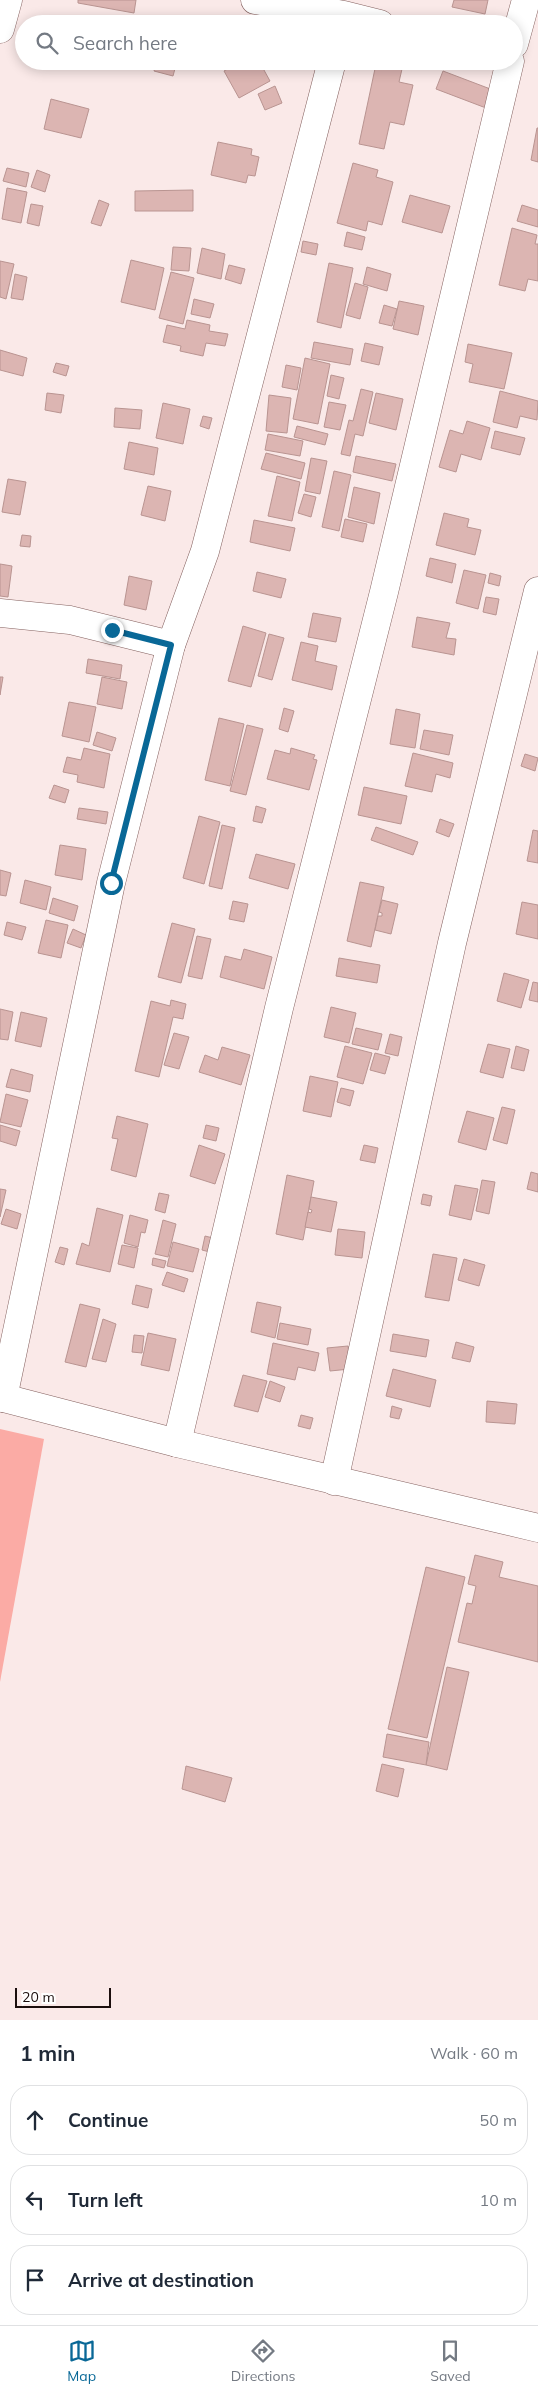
<!DOCTYPE html>
<html lang="en">
<head>
<meta charset="utf-8">
<style>
	body { margin:0; font-family:Mulish,sans-serif; background:#f6f6f7; color:#1f2937 }
	.scale { position:absolute; left:15px; bottom:12px; width:96px; box-sizing:border-box; padding-left:5px; border:2px solid #1b0e0d; border-top:0; font-size:14px; line-height:18px; white-space:nowrap; color:#1b0e0d; -webkit-text-stroke:4px #fff; paint-order:stroke }
	.stop { position:absolute; width:15px; height:15px; margin:-11px; border:4px solid #096897; border-radius:50%; background:#fff }
	.stop.end { background:#096897; border-color:#fff; box-shadow:0 1px 5px #0008 }
	.list { margin:0; padding:0; list-style:none }
	h2 { display:flex; justify-content:space-between; align-items:center; height:65px; margin:0; padding:0 20px; font-size:21px }
	h2 small { font-size:16px; font-weight:400; color:#747a83 }
	.list li { display:grid; grid-template-columns:32px 1fr auto; gap:15px; align-items:center; box-sizing:border-box; height:70px; margin:0 10px 10px; padding:0 10px; border:1px solid #e0e1e3; border-radius:20px }
	.list b { display:block; font-size:19px; white-space:nowrap }
	.list em { font-size:16px; font-style:normal; color:#747a83 }
	.icon { flex:none; width:28px; height:28px; fill:none; stroke:currentColor; stroke-width:2; stroke-linecap:round; stroke-linejoin:round }
	.map { position:relative; flex:none; width:538px; height:2020px; overflow:hidden }
	.search { position:absolute; background:#fff; box-shadow:0 2px 12px #0003; left:15px; right:15px; top:15px; height:55px; display:flex; align-items:center; gap:12px; box-sizing:border-box; padding:0 18px; border-radius:28px; color:#747a83; font-size:19px }
	.sheet { height:305px; background:#fff }
	nav { display:flex; justify-content:space-around; align-items:center; box-sizing:border-box; height:70px; border-top:1px solid #e0e1e3; background:#fff; font-size:14px; color:#747a83 }
	nav a { display:grid; justify-items:center; gap:2px }
	nav .on { color:#096897 }
	.map>svg:first-child { display:block }
</style>
</head>
<body>
<div class="map">
<svg width="538" height="2020" viewBox="0 0 538 2020">
	<rect width="100%" height="100%" fill="#fae9e8"/>
	<!-- green -->
	<path fill="#fbaba5" d="M0 1429 44 1439 0 1682Z"/>
	<!-- building -->
	<g fill="#dcb5b2" stroke="#b99491">
		<path d="M78 0H136L134 13 78 3Z"/>
		<path d="M454 0H488L485 14 452 7Z"/>
		<path d="M93 19 94 24H72Z"/>
		<path d="M157 61H177L173 76 154 71Z"/>
		<path d="M242 61H259L270 81 239 98 224 71Z"/>
		<path d="M376 64 402 69 399 82 413 85 404 125 390 122 384 149 359 144Z"/>
		<path d="M443 71 493 90 486 108 436 89Z"/>
		<path d="M275 86 282 103 265 110 258 94Z"/>
		<path d="M51 99 89 109 81 138 44 129Z"/>
		<path d="M537 128H538V162L531 160Z"/>
		<path d="M218 142 252 149 251 155 259 157 255 176 248 175 246 183 211 175Z"/>
		<path d="M353 163 378 170 376 177 393 182 382 225 368 221 366 231 337 223Z"/>
		<path d="M7 168 29 173 26 187 3 181Z"/>
		<path d="M37 170 50 175 45 192 31 187Z"/>
		<path d="M7 188 27 192 21 223 2 219Z"/>
		<path d="M193 190V211H135V191Z"/>
		<path d="M410 195 450 206 442 233 402 222Z"/>
		<path d="M99 200 109 204 101 226 91 223Z"/>
		<path d="M31 204 43 206 39 226 27 223Z"/>
		<path d="M522 205 538 210V227L517 221Z"/>
		<path d="M512 228 537 235 535 244H538V281L528 279 525 291 499 285Z"/>
		<path d="M347 232 365 237 362 250 344 246Z"/>
		<path d="M303 241 318 244 316 255 301 252Z"/>
		<path d="M173 247 191 248 189 271 171 270Z"/>
		<path d="M202 248 225 254 221 279 197 273Z"/>
		<path d="M131 260 164 268 155 310 121 302Z"/>
		<path d="M0 261 14 264 6 299 0 297Z"/>
		<path d="M329 263 353 268 341 328 317 322Z"/>
		<path d="M229 265 245 269 241 284 225 279Z"/>
		<path d="M367 267 391 274 387 291 363 284Z"/>
		<path d="M171 272 194 278 183 324 159 318Z"/>
		<path d="M15 274 27 277 23 300 11 298Z"/>
		<path d="M355 283 368 287 360 319 346 315Z"/>
		<path d="M194 299 214 304 210 318 191 314Z"/>
		<path d="M399 301 424 306 418 335 393 329Z"/>
		<path d="M384 305 397 309 392 326 379 323Z"/>
		<path d="M187 320 210 325 209 331 228 334 225 346 206 343 203 356 180 351 181 346 163 342 167 325 185 329Z"/>
		<path d="M314 342 353 349 350 365 311 358Z"/>
		<path d="M365 343 383 347 379 365 361 361Z"/>
		<path d="M468 344 512 353 504 389 469 382 473 364 465 362Z"/>
		<path d="M0 350 27 358 23 376 0 370Z"/>
		<path d="M305 358 330 364 318 424 293 419Z"/>
		<path d="M56 363 69 366 66 376 53 372Z"/>
		<path d="M286 365 301 368 297 390 282 387Z"/>
		<path d="M331 375 344 378 339 399 327 396Z"/>
		<path d="M361 389 373 392 363 436 355 434 350 456 341 454 349 420 353 421Z"/>
		<path d="M500 391 538 401 537 420 520 416 517 428 493 422Z"/>
		<path d="M47 393 64 395 61 413 45 410Z"/>
		<path d="M376 393 403 399 396 430 369 423Z"/>
		<path d="M269 395 291 398 287 433 266 431Z"/>
		<path d="M329 402 346 405 340 430 324 427Z"/>
		<path d="M163 403 190 409 183 444 156 438Z"/>
		<path d="M115 408 142 410 140 429 114 427Z"/>
		<path d="M203 416 212 418 209 429 200 426Z"/>
		<path d="M467 421 490 428 481 460 461 454 456 472 439 467 450 430 463 434Z"/>
		<path d="M297 426 328 434 325 445 294 437Z"/>
		<path d="M495 431 525 438 520 455 491 448Z"/>
		<path d="M268 434 303 441 300 456 265 450Z"/>
		<path d="M129 442 158 448 154 475 124 469Z"/>
		<path d="M266 453 305 463 301 479 261 469Z"/>
		<path d="M356 456 396 464 392 481 353 472Z"/>
		<path d="M311 458 327 461 320 494 305 491Z"/>
		<path d="M334 471 351 475 339 531 322 527Z"/>
		<path d="M277 476 300 482 292 521 268 516Z"/>
		<path d="M8 479 26 482 20 515 2 512Z"/>
		<path d="M148 486 171 491 165 521 141 515Z"/>
		<path d="M354 487 380 493 374 524 348 517Z"/>
		<path d="M304 494 316 497 311 517 298 513Z"/>
		<path d="M444 513 469 519 467 527 481 530 475 555 436 545Z"/>
		<path d="M345 519 367 524 363 542 341 537Z"/>
		<path d="M254 520 295 528 290 551 250 542Z"/>
		<path d="M22 535 31 536 30 547 20 546Z"/>
		<path d="M430 558 456 564 452 583 426 576Z"/>
		<path d="M0 564 12 566 8 597 0 596Z"/>
		<path d="M464 570 486 575 478 609 456 603Z"/>
		<path d="M257 572 286 579 281 598 253 591Z"/>
		<path d="M490 573 501 576 499 586 488 583Z"/>
		<path d="M129 576 152 581 146 610 124 605Z"/>
		<path d="M486 597 499 599 496 615 483 612Z"/>
		<path d="M313 613 341 618 336 642 308 637Z"/>
		<path d="M417 617 450 623 446 638 456 639 454 655 412 647Z"/>
		<path d="M243 626 266 633 251 687 228 681Z"/>
		<path d="M269 634 284 638 272 680 258 676Z"/>
		<path d="M301 642 318 646 315 661 337 666 332 690 292 680Z"/>
		<path d="M88 659 122 665 120 679 86 673Z"/>
		<path d="M0 677H3L0 695Z"/>
		<path d="M102 677 127 682 122 709 97 704Z"/>
		<path d="M69 702 96 707 89 742 62 736Z"/>
		<path d="M284 708 294 711 288 732 279 729Z"/>
		<path d="M396 709 420 714 415 748 390 744Z"/>
		<path d="M219 718 244 724 230 786 205 780Z"/>
		<path d="M247 725 263 729 246 795 230 791Z"/>
		<path d="M424 730 453 735 449 755 420 749Z"/>
		<path d="M97 732 116 738 112 751 93 745Z"/>
		<path d="M84 748 110 754 104 788 77 782 78 775 63 772 67 757 81 760Z"/>
		<path d="M291 748 315 755 313 759 317 760 309 790 267 779 275 750 290 754Z"/>
		<path d="M413 753 453 763 450 778 436 774 432 792 405 786Z"/>
		<path d="M525 754 538 758 535 771 521 766Z"/>
		<path d="M54 785 69 790 65 803 49 798Z"/>
		<path d="M364 787 407 796 401 824 358 815Z"/>
		<path d="M256 806 266 809 262 823 253 821Z"/>
		<path d="M79 808 108 812 106 824 77 819Z"/>
		<path d="M199 816 220 822 204 884 183 878Z"/>
		<path d="M440 819 454 824 449 837 436 832Z"/>
		<path d="M222 825 235 828 222 889 209 886Z"/>
		<path d="M376 827 418 842 413 855 371 840Z"/>
		<path d="M533 830 538 831V863L527 861Z"/>
		<path d="M60 845 86 849 82 880 55 875Z"/>
		<path d="M256 854 295 864 288 889 249 878Z"/>
		<path d="M0 870 11 873 6 896 0 895Z"/>
		<path d="M25 880 51 887 46 910 20 903Z"/>
		<path d="M360 882 384 887 371 947 347 941Z"/>
		<path d="M53 898 78 906 74 921 49 913Z"/>
		<path d="M382 900 398 904 391 934 375 930 378 916H382V913L379 912Z"/>
		<path d="M233 901 248 904 244 922 229 919Z"/>
		<path d="M522 902 538 905V939L516 934Z"/>
		<path d="M46 920 68 925 61 958 38 953Z"/>
		<path d="M7 922 26 927 22 940 4 935Z"/>
		<path d="M172 923 195 929 181 983 158 977Z"/>
		<path d="M73 929 86 935 81 948 67 943Z"/>
		<path d="M197 936 211 939 202 979 188 976Z"/>
		<path d="M244 949 272 957 264 989 220 977 225 956 241 960Z"/>
		<path d="M339 958 380 965 377 983 336 976Z"/>
		<path d="M504 973 529 980 521 1008 497 1001Z"/>
		<path d="M533 982 538 983V1002L529 1000Z"/>
		<path d="M171 1000 186 1004 183 1019 173 1017 159 1077 135 1071 151 1001 170 1006Z"/>
		<path d="M331 1007 356 1013 349 1043 324 1037Z"/>
		<path d="M0 1009 13 1012 8 1040 0 1039Z"/>
		<path d="M21 1012 47 1018 41 1047 15 1041Z"/>
		<path d="M356 1028 382 1034 378 1050 352 1044Z"/>
		<path d="M174 1033 189 1037 179 1069 164 1065Z"/>
		<path d="M390 1034 402 1037 398 1056 385 1053Z"/>
		<path d="M488 1044 510 1049 503 1078 480 1072Z"/>
		<path d="M345 1046 372 1053 363 1084 337 1077Z"/>
		<path d="M516 1046 529 1050 524 1071 511 1068Z"/>
		<path d="M222 1047 250 1055 241 1085 199 1072 205 1055 218 1060Z"/>
		<path d="M375 1053 390 1057 385 1074 370 1070Z"/>
		<path d="M11 1069 33 1075 30 1092 6 1087Z"/>
		<path d="M310 1076 338 1082 331 1117 303 1111Z"/>
		<path d="M341 1088 354 1091 350 1106 337 1102Z"/>
		<path d="M6 1094 28 1100 21 1127 0 1122Z"/>
		<path d="M502 1107 515 1110 507 1144 493 1140Z"/>
		<path d="M467 1111 494 1118 486 1150 458 1142Z"/>
		<path d="M117 1116 148 1124 136 1177 111 1170 118 1139 112 1138Z"/>
		<path d="M0 1125 20 1131 16 1146 0 1141Z"/>
		<path d="M206 1125 219 1128 216 1141 203 1138Z"/>
		<path d="M199 1145 225 1154 215 1184 190 1176Z"/>
		<path d="M364 1145 378 1148 375 1163 360 1160Z"/>
		<path d="M531 1172 538 1174V1192L527 1189Z"/>
		<path d="M287 1175 314 1181 303 1240 276 1234Z"/>
		<path d="M482 1180 495 1182 489 1214 476 1211Z"/>
		<path d="M455 1185 478 1189 471 1220 449 1215Z"/>
		<path d="M0 1189 6 1190 0 1217Z"/>
		<path d="M159 1193 169 1195 165 1213 155 1210Z"/>
		<path d="M423 1194 432 1196 430 1206 421 1204Z"/>
		<path d="M311 1197 337 1202 331 1232 305 1227 308 1212 311 1213 312 1210 309 1209Z"/>
		<path d="M97 1208 123 1215 110 1272 76 1264 82 1243 89 1246Z"/>
		<path d="M6 1209 21 1214 17 1229 1 1224Z"/>
		<path d="M130 1215 148 1220 145 1233 141 1232 138 1247 124 1243Z"/>
		<path d="M163 1220 176 1224 168 1257 155 1254Z"/>
		<path d="M338 1229 365 1232 362 1258 335 1255Z"/>
		<path d="M205 1236 221 1240 217 1254 202 1250Z"/>
		<path d="M173 1242 199 1249 193 1272 167 1266Z"/>
		<path d="M122 1245 138 1248 134 1268 118 1264Z"/>
		<path d="M60 1247 68 1249 64 1265 55 1262Z"/>
		<path d="M433 1254 457 1258 449 1301 425 1297Z"/>
		<path d="M153 1258 166 1261 164 1268 152 1265Z"/>
		<path d="M464 1259 485 1265 479 1286 458 1280Z"/>
		<path d="M167 1272 188 1279 184 1292 162 1285Z"/>
		<path d="M136 1285 152 1289 148 1308 132 1304Z"/>
		<path d="M257 1302 281 1307 275 1338 251 1332Z"/>
		<path d="M80 1304 100 1309 86 1367 65 1362Z"/>
		<path d="M103 1319 116 1324 106 1362 92 1359Z"/>
		<path d="M280 1323 311 1329 308 1345 277 1339Z"/>
		<path d="M148 1333 176 1339 169 1371 141 1365Z"/>
		<path d="M393 1334 429 1340 426 1357 390 1351Z"/>
		<path d="M134 1335 144 1336 142 1353 132 1352Z"/>
		<path d="M456 1342 474 1347 470 1362 452 1358Z"/>
		<path d="M273 1343 319 1353 315 1371 298 1367 295 1380 267 1374Z"/>
		<path d="M348 1346 350 1369 330 1371 327 1348Z"/>
		<path d="M393 1369 436 1380 430 1407 386 1396Z"/>
		<path d="M243 1375 267 1381 258 1412 234 1406Z"/>
		<path d="M270 1381 285 1387 280 1402 265 1397Z"/>
		<path d="M487 1401 517 1404 515 1424 486 1422Z"/>
		<path d="M392 1406 402 1409 399 1419 390 1417Z"/>
		<path d="M301 1415 313 1418 310 1429 298 1426Z"/>
		<path d="M475 1555 503 1562 499 1577 538 1586V1662L458 1642 467 1603 472 1604 476 1586 468 1584Z"/>
		<path d="M426 1567 465 1577 427 1738 388 1729Z"/>
		<path d="M447 1667 469 1672 447 1770 426 1765Z"/>
		<path d="M387 1734 429 1742 426 1765 383 1757Z"/>
		<path d="M382 1764 404 1769 398 1797 376 1791Z"/>
		<path d="M186 1766 232 1778 225 1802 182 1789Z"/>
	</g>
	<g fill="none" stroke-linecap="round" stroke-linejoin="round">
		<defs>
			<g id="minor">
				<path d="M255 0 344 15 380 24"/>
				<path d="M0 29 8 0"/>
				<path d="M514 44 526 0"/>
				<path d="M0 613 70 620 171 645"/>
				<path d="M0 1397 177 1443 538 1528"/>
				<path d="M3 1398 111 883 171 645 205 551 332 61"/>
				<path d="M177 1443 279 1008 384 592 510 61"/>
				<path d="M334 1481 452 943 538 591"/>
			</g>
		</defs>
		<!-- minor casing -->
		<use href="#minor" stroke="#84615f" stroke-width="29"/>
		<!-- minor -->
		<use href="#minor" stroke="#fff" stroke-width="28"/>
	</g>
	<g fill="none" stroke-linecap="round" stroke-linejoin="round">
		<!-- route -->
		<path stroke="#096897" stroke-width="6" d="M111 883 171 645 112 630"/>
	</g>
</svg>
<div class="scale">20 m</div>
<div class="stop" style="left:111px;top:883px"></div>
<div class="stop end" style="left:112px;top:630px"></div>
<div class="search"><svg class="icon" aria-label="search" viewBox="0 0 24 24"><circle cx="10" cy="10" r="6"/><path d="M15 15l6 6"/></svg>Search here</div>
</div>
<section class="sheet">
<h2>1 min<small>Walk · 60 m</small></h2>
<ul class="list">
<li><svg class="icon" aria-label="ahead" viewBox="0 0 24 24"><path d="M12 20V5M6 11l6-6 6 6"/></svg><div><b>Continue</b></div><em>50 m</em></li>
<li><svg class="icon" aria-label="left" viewBox="0 0 24 24"><path d="M17 20v-9H6M10 6l-5 5 5 5"/></svg><div><b>Turn left</b></div><em>10 m</em></li>
<li><svg class="icon" aria-label="arrive" viewBox="0 0 24 24"><path d="M6 21V4h12l-3 4 3 4H6"/></svg><div><b>Arrive at destination</b></div></li>
</ul>
</section>
<nav>
<a class="on"><svg class="icon" aria-label="map" viewBox="0 0 24 24"><path d="M3 6l6-2 6 2 6-2v14l-6 2-6-2-6 2zM9 4v14M15 6v14"/></svg>Map</a>
<a><svg class="icon" aria-label="directions" viewBox="0 0 24 24"><path d="M12 3l9 9-9 9-9-9zM9 14v-3h6M13 9l2 2-2 2"/></svg>Directions</a>
<a><svg class="icon" aria-label="saved" viewBox="0 0 24 24"><path d="M7 4h10v16l-5-4-5 4z"/></svg>Saved</a>
</nav>
</body>
</html>
